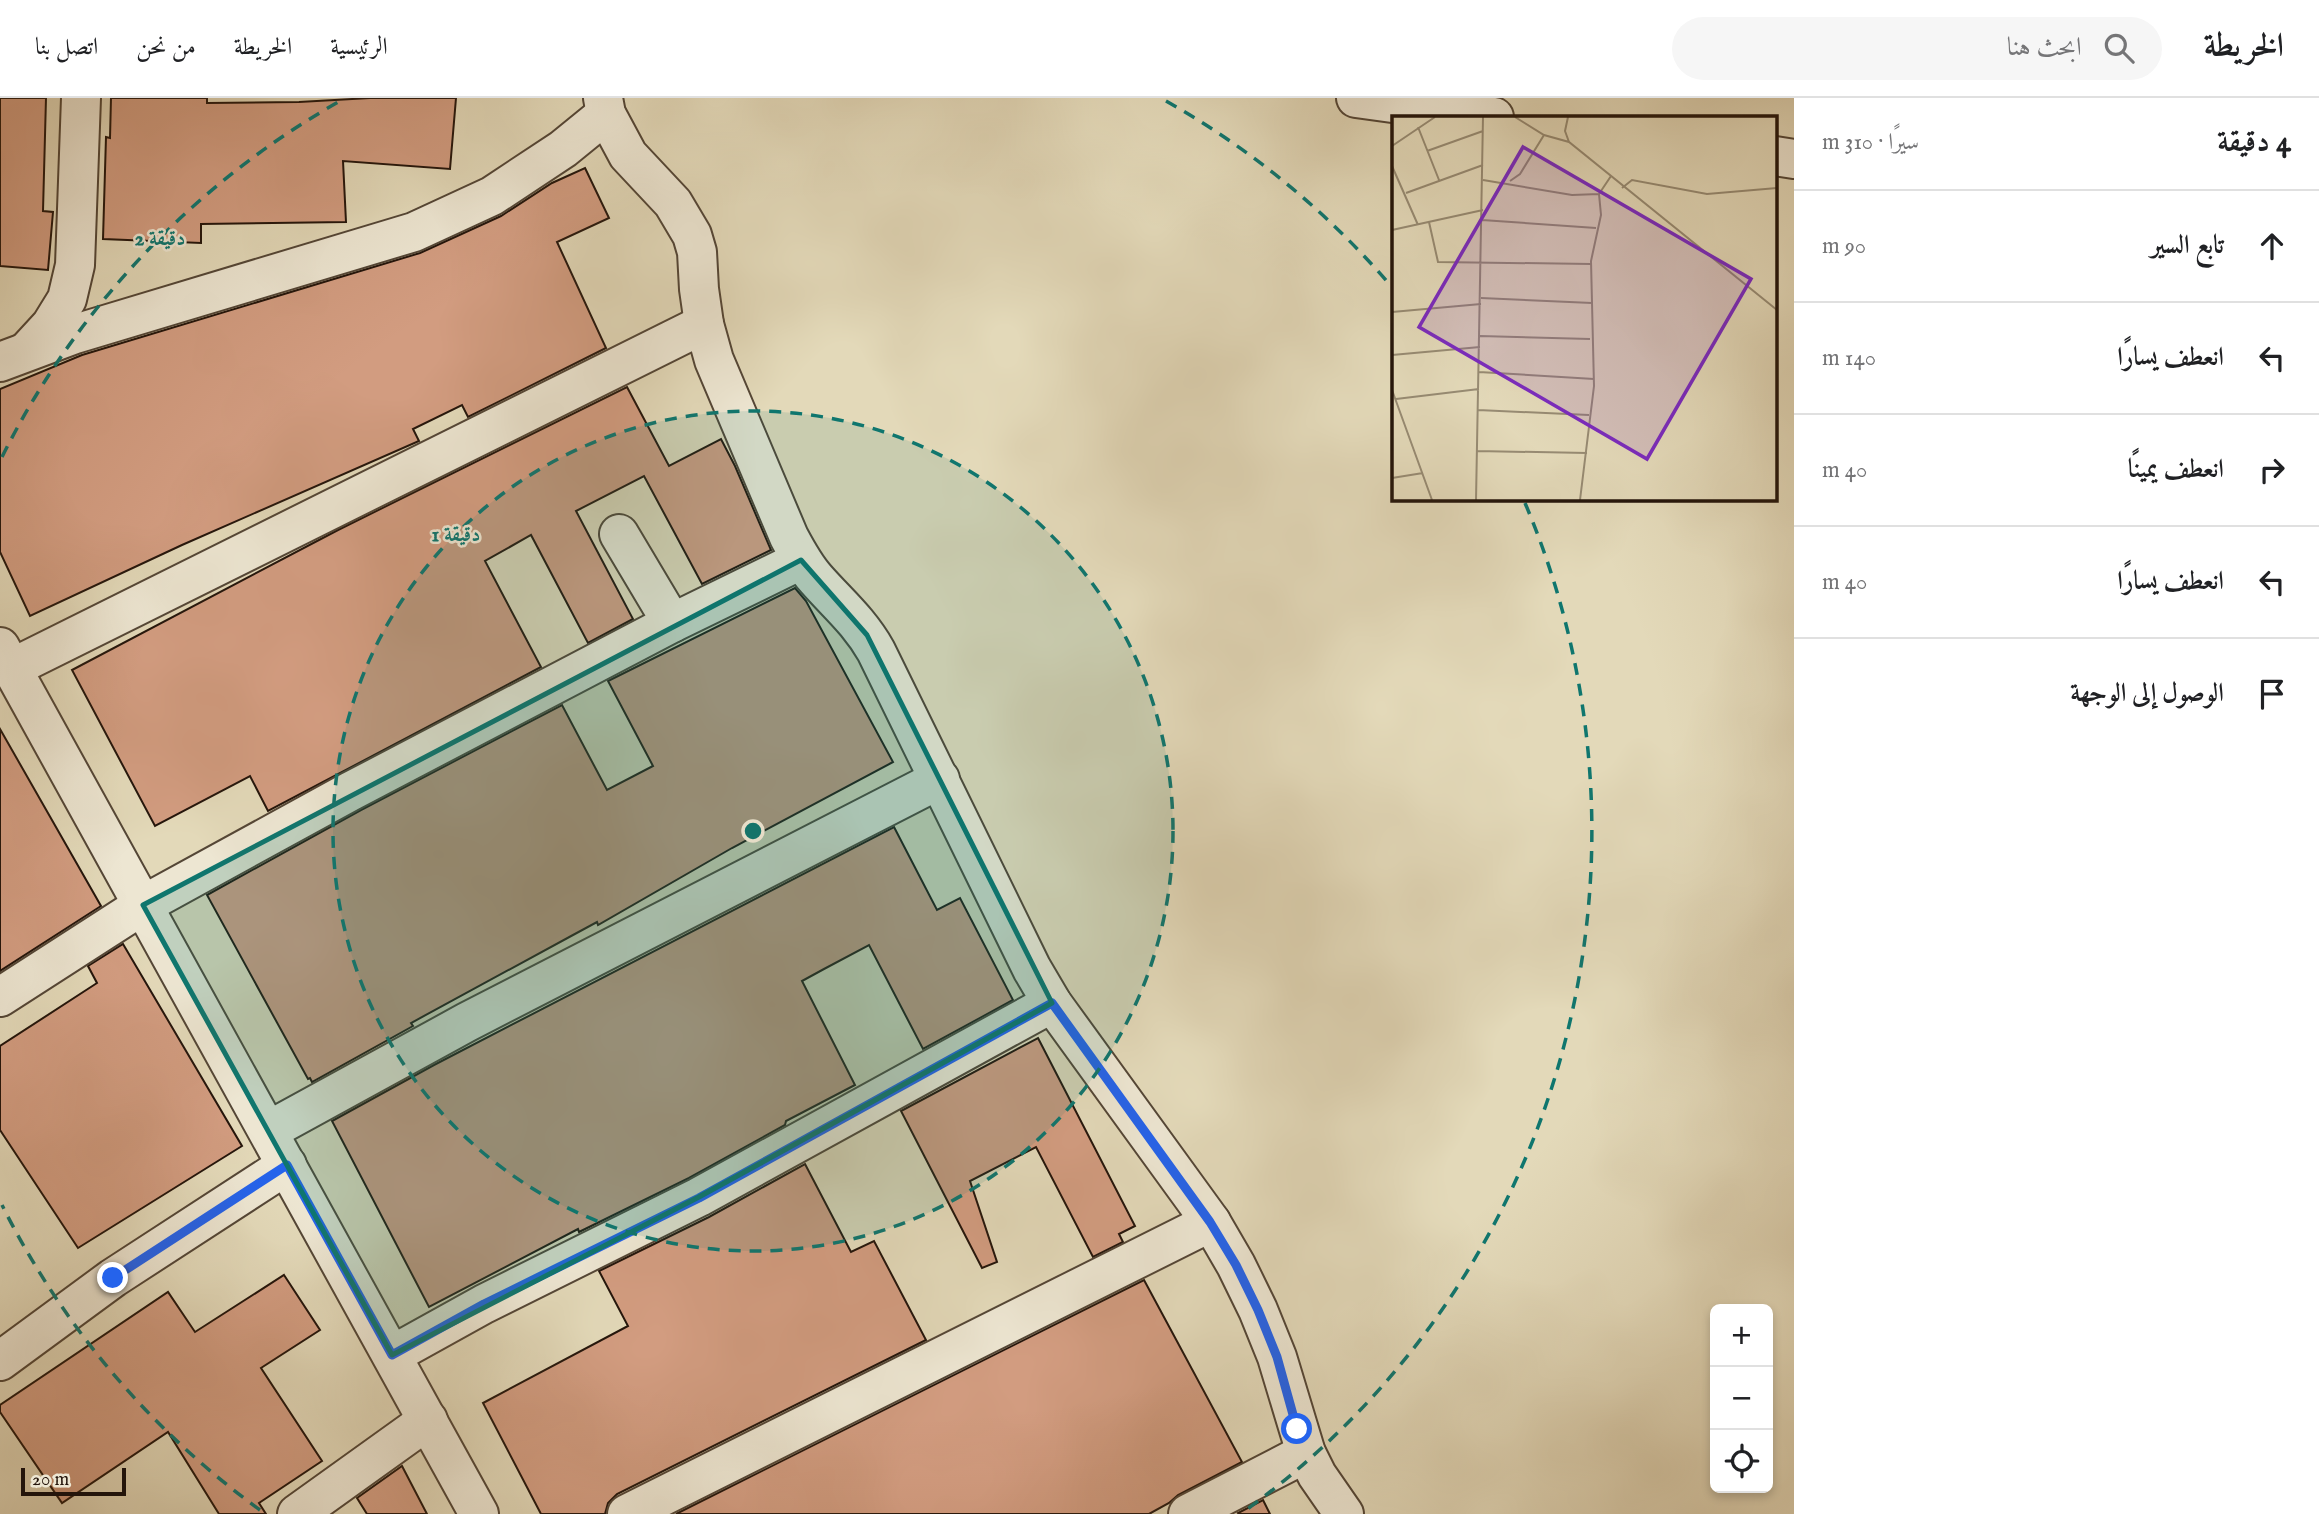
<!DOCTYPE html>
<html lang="ar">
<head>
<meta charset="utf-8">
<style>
	body { margin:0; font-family:"IM FELL English",Amiri,serif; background:#f6f6f6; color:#202124; direction:rtl }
	.controls { position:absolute; right:21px; bottom:21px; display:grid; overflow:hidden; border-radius:10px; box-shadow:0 4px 10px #0003 }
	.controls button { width:63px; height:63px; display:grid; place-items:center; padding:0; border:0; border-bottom:2px solid #e0e0e0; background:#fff; color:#202124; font:35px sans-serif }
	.scale { position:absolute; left:21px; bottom:18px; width:105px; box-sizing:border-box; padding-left:7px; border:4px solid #24150b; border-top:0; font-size:19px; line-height:24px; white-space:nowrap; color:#24150b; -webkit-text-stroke:5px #ede6d2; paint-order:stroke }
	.stop { position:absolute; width:21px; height:21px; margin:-16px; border:5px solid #2563eb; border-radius:50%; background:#fff }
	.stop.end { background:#2563eb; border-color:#fff; box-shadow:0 2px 7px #0008 }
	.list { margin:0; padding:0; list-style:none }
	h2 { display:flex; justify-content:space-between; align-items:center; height:91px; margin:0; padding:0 28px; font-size:30px }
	h2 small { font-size:23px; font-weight:400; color:#757577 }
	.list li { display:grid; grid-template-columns:46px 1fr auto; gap:21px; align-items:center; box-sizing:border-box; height:112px; padding:0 28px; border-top:2px solid #e0e0e0 }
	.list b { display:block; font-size:26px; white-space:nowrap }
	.list em { font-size:23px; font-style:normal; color:#757577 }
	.icon { flex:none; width:38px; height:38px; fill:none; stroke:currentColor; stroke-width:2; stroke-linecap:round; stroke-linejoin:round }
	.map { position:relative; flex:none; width:1794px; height:1416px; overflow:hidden; direction:ltr }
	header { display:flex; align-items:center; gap:42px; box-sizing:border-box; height:98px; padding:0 35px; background:#fff; border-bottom:2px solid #e0e0e0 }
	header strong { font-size:33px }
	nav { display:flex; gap:38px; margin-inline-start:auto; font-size:24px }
	.search { width:490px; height:63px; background:#f6f6f6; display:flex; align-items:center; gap:18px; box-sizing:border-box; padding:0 24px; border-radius:38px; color:#757577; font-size:26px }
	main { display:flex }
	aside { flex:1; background:#fff }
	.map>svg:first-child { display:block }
</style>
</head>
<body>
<header>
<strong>الخريطة</strong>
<div class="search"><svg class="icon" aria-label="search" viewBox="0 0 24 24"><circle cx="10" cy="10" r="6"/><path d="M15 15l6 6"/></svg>ابحث هنا</div>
<nav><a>الرئيسية</a><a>الخريطة</a><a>من نحن</a><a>اتصل بنا</a></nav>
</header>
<main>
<aside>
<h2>4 دقيقة<small>سيرًا · 310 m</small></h2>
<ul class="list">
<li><svg class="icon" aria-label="ahead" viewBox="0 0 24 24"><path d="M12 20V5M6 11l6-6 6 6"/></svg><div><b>تابع السير</b></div><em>90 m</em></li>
<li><svg class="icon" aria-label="left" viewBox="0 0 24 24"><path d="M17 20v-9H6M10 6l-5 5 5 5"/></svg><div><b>انعطف يسارًا</b></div><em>140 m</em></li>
<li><svg class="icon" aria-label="right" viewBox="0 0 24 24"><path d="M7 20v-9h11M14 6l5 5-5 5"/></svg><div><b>انعطف يمينًا</b></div><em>40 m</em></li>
<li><svg class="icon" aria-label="left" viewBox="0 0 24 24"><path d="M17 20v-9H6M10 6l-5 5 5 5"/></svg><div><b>انعطف يسارًا</b></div><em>40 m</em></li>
<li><svg class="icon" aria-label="arrive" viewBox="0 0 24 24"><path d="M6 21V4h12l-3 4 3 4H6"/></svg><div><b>الوصول إلى الوجهة</b></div></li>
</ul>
</aside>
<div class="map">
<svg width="1794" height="1416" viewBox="0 0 1794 1416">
	<rect width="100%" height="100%" fill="#e3d9b9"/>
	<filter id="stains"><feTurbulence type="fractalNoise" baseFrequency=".00286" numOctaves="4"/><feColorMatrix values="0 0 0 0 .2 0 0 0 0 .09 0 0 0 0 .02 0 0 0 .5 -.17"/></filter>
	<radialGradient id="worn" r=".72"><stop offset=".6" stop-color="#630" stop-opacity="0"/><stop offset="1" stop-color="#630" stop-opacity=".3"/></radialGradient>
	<!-- building -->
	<g fill="#d29c80" stroke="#24150b" stroke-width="2">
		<path d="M0 0H46L43 113 53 114 48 172 0 168Z"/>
		<path d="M111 0H207V5L299 4 370 0H456L450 71 343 63 346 124 201 126V145L103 141 106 39 110 40Z"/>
		<path d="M585 70 609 120 557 144 606 250 468 319 462 307 413 331 419 343 182 447 30 518 0 454V291L82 257 420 155 501 118 552 85Z"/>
		<path d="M627 289 669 368 721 341 735 368 771 452 702 486 644 378 576 413 633 521 588 545 531 437 485 463 541 569 268 713 250 678 155 728 72 572 338 432Z"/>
		<path d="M795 490 806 503 893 664 732 750 598 827 597 824 573 837 411 925 413 928 312 984 310 980 308 981 207 797 361 712 562 607 607 692 653 668 608 583Z"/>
		<path d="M0 631 101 808 0 873Z"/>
		<path d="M894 729 937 812 960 800 1013 902 923 951 869 847 824 871 802 883 855 987 786 1023 785 1027 689 1080 579 1134 578 1131 429 1209 332 1023 434 967Z"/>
		<path d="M123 846 242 1048 78 1150 0 1032V948L97 885 88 868Z"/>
		<path d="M1038 940 1135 1128 1119 1136 1123 1144 1093 1159 1036 1049 970 1083 997 1164 982 1170 901 1013Z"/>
		<path d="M805 1066 851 1154 874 1143 926 1242 617 1396 608 1405 605 1416H541L483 1305 628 1228 599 1173 709 1119Z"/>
		<path d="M284 1177 320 1232 261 1270 322 1363 259 1405 266 1416H219L168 1334 62 1405 0 1314V1307L168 1194 195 1234Z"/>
		<path d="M1144 1182 1242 1364 1178 1397 1169 1405 1149 1416H676Z"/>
		<path d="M402 1368 427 1416H367L357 1400Z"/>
		<path d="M1263 1402 1270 1416H1239L1238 1415Z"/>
	</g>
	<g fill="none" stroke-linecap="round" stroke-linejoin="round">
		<defs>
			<g id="minor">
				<path d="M603 0 606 16 628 57 673 105 692 137 697 154 699 191 704 226 714 262 789 439C797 454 805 469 816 481 838 506 859 523 876 553L1032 871 1052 905 1211 1124 1236 1167 1258 1212 1277 1259 1306 1355 1317 1377 1344 1416"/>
				<path d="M1356 0 1494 19"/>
				<path d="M1775 58 1794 61"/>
				<path d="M28 252 51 227 67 201 75 167 81 0"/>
				<path d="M0 264 75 236 414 134 492 98 563 51 606 16"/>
				<path d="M619 436 672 525"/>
				<path d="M0 549 479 1416"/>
				<path d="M12 570 704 226"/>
				<path d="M0 899 143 807 351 693 672 525 801 462"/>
				<path d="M268 1033 467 924 940 681"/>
				<path d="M392 1257 484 1206 699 1099 1052 905"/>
				<path d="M0 1263 113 1180 287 1067"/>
				<path d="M297 1416 428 1322"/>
				<path d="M627 1416 1211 1124"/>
				<path d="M1188 1416 1306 1355"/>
			</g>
		</defs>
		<!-- minor casing -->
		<use href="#minor" stroke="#544636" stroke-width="42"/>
		<!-- minor -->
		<use href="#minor" stroke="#ede6d2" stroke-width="38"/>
	</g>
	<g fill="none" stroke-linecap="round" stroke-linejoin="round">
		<!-- route -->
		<path stroke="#2563eb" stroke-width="9" d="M113 1180 287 1067 392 1257 484 1206 699 1100 1052 905 1210 1124 1236 1167 1258 1212 1277 1259 1297 1331"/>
	</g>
	<!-- marked area -->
	<path fill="#0f766e" fill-opacity="0.2" stroke="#0f766e" stroke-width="5" stroke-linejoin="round" d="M801 462 867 537 1052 905 699 1099 392 1257 143 807Z"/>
	<!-- distance rings -->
	<circle cx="753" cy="733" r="420" fill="#0f766e" fill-opacity=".12"/>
	<g fill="none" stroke="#0f766e" stroke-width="3.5" stroke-dasharray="12 9">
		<circle cx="753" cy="733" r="420"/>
		<path d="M260 1412A839 839 0 0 1 2 1107M2 359A839 839 0 0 1 340 3M1166 3A839 839 0 0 1 1391 188M1525 405A839 839 0 0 1 1246 1412"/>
	</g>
	<!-- overview -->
	<g transform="translate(1392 18)">
		<rect width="385" height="385" fill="#e3d9b9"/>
		<path fill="none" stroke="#978b73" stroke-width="2" d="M123 1 152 19 177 26 385 194M176 1 173 15 177 26M26 11 47 64M0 30 43 1M35 35 91 15M0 50 26 109M91 64 180 79 207 78M118 65 128 58 152 19M230 72 240 64 315 78 385 72M14 77 91 49M90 104 204 112M37 106 46 146 199 148M0 114 91 94M89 182 200 187M0 196 89 188M88 220 198 223M0 239 88 231M87 256 202 263M0 274 40 384M4 283 87 273M86 294 197 299M85 335 195 337M0 362 31 357M84 384 91 1M188 384 202 270 199 145 209 99 207 78 219 60"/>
		<path fill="#7b2cbf" fill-opacity="0.15" stroke="#7b2cbf" stroke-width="3.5" d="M131 31 359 163 255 343 27 211Z"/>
		<rect width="385" height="385" fill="none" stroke="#24150b" stroke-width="3.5"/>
	</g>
	<circle cx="753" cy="733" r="10" fill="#0f766e" stroke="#ede6d2" stroke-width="3.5"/>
	<g font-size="21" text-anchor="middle" font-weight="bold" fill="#0f766e" stroke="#ede6d2" stroke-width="5" stroke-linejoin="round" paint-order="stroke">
		<text x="160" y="147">2 دقيقة</text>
		<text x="456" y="443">1 دقيقة</text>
	</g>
	<rect width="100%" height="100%" filter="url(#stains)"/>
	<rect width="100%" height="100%" fill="url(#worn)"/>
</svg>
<div class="controls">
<button>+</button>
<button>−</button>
<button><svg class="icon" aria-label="locate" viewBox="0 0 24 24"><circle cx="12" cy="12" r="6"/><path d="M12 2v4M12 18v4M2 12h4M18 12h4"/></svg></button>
</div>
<div class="scale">20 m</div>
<div class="stop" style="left:1297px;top:1331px"></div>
<div class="stop end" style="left:113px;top:1180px"></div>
</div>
</main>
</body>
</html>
